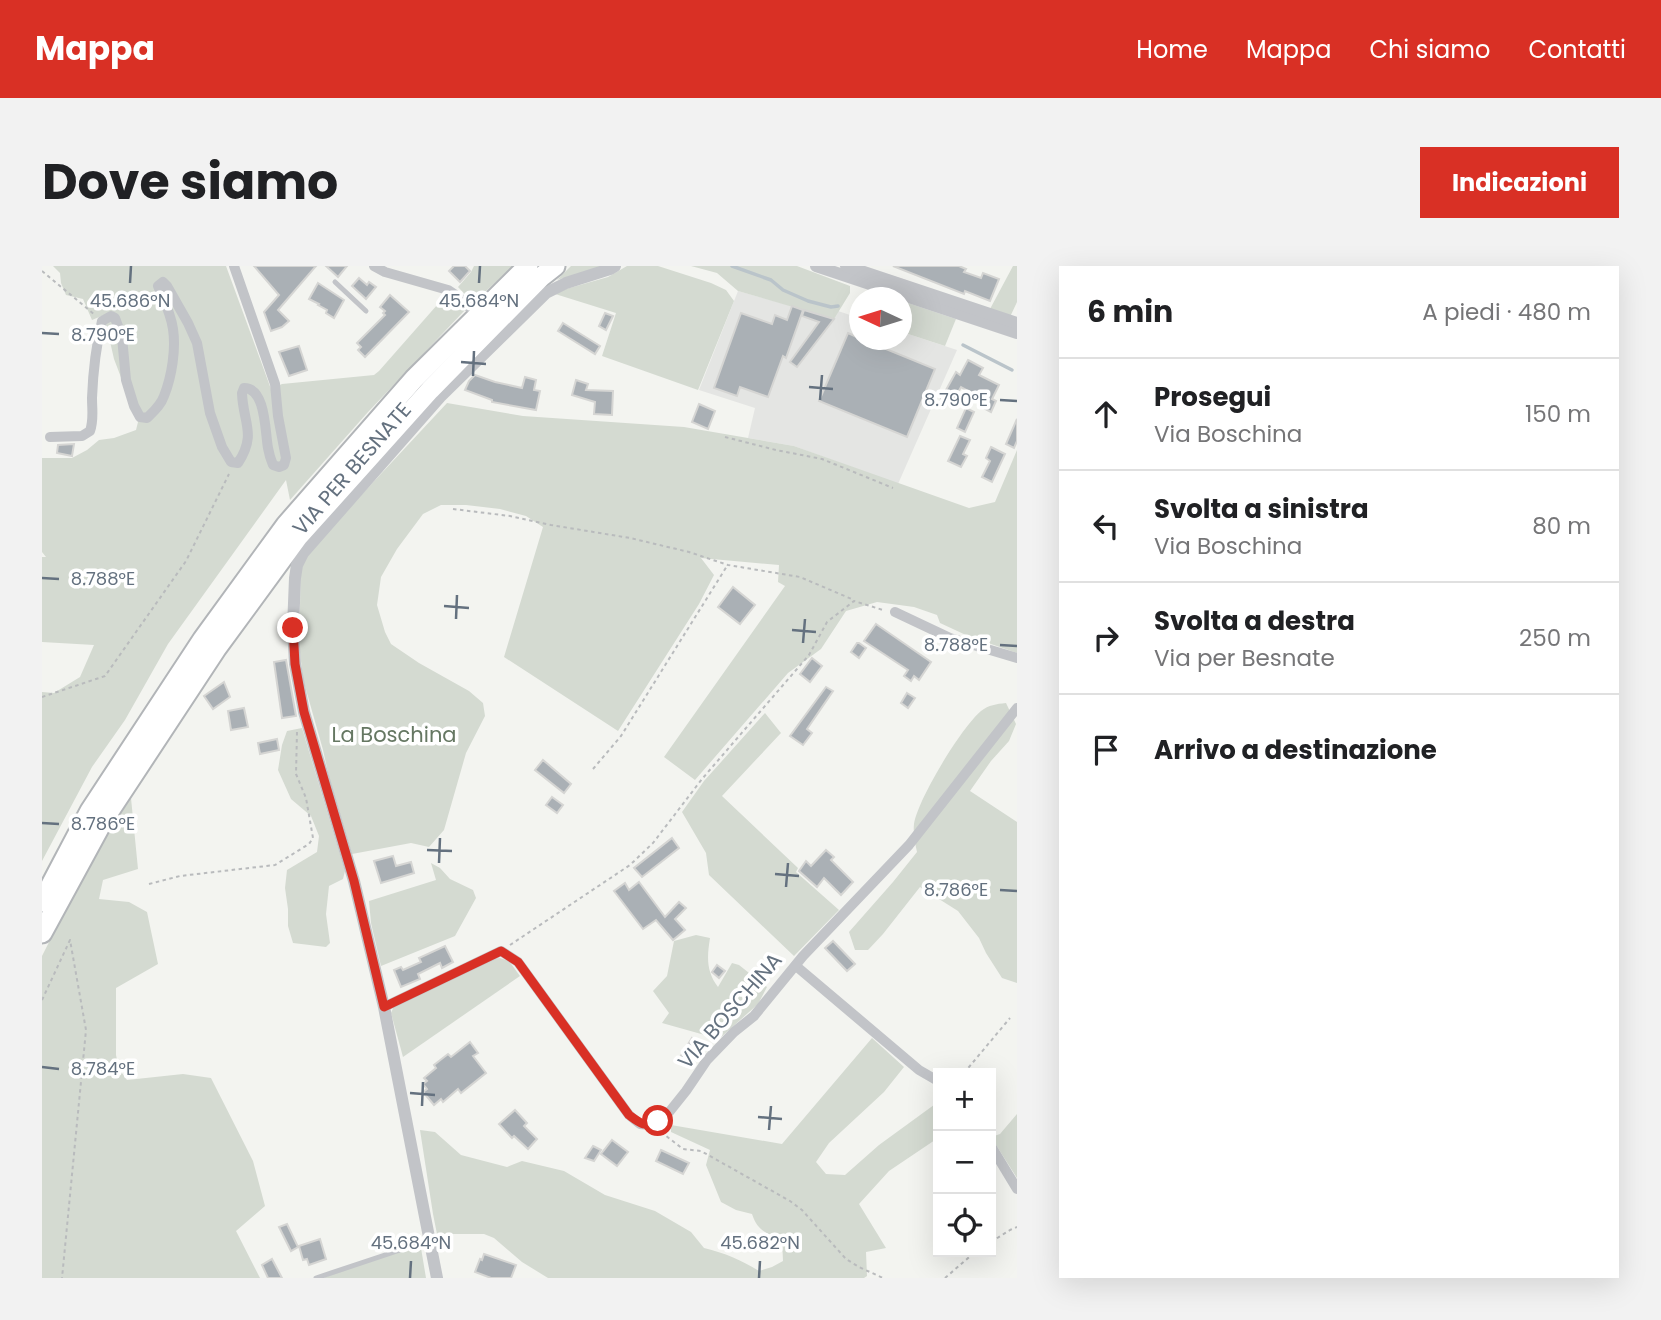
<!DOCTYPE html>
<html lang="it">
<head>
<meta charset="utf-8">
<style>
	body { margin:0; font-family:Poppins,sans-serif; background:#f2f2f2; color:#202124 }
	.controls { position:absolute; right:21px; bottom:21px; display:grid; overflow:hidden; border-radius:0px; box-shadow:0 7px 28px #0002 }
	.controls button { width:63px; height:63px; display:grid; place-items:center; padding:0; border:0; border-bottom:2px solid #e0e0e0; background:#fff; color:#202124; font:35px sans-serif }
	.compass { position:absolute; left:807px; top:21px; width:63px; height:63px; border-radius:50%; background:#fff; box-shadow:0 7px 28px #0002; rotate:274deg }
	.stop { position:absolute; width:21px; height:21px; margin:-16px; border:5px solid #d93025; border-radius:50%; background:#fff }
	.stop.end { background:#d93025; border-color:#fff; box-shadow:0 2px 7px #0008 }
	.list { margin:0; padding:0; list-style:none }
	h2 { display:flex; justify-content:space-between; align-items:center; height:91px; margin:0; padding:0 28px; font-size:30px }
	h2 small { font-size:23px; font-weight:400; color:#757577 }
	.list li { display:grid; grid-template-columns:46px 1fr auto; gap:21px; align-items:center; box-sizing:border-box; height:112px; padding:0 28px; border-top:2px solid #e0e0e0 }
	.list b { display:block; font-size:26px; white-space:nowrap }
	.list p { margin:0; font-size:23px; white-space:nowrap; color:#757577 }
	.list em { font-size:23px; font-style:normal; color:#757577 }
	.icon { flex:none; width:38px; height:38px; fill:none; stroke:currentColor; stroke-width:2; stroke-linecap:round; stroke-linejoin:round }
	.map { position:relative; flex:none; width:975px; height:1012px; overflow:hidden; border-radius:0px }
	header { display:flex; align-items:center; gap:42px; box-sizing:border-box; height:98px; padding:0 35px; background:#d93025; color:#fff }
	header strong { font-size:33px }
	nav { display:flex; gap:38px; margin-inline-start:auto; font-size:24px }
	.intro { display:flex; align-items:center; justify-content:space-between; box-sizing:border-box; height:168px; padding:0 42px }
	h1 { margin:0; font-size:49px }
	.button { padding:18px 32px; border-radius:0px; background:#d93025; color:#fff; font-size:24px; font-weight:700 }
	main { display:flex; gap:42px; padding:0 42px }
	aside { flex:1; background:#fff; border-radius:0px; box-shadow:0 7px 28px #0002 }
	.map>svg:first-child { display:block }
</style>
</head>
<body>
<header>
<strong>Mappa</strong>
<nav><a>Home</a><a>Mappa</a><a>Chi siamo</a><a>Contatti</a></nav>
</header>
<div class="intro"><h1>Dove siamo</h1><a class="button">Indicazioni</a></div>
<main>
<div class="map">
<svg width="975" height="1012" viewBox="0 0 975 1012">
	<rect width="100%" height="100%" fill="#f3f4f0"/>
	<!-- built -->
	<path fill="#e4e5e3" d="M696 25 792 52 796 45 817 52 818 74H860V66L915 84 856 218 752 180 706 172 713 142 657 124Z"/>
	<!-- green -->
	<g fill="#d4dad1">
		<path d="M11 0H184L229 123 240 118 332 109 337 105 403 30 423 44 326 146 248 234 244 214 126 378 83 454 50 501 0 595V426L12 427 38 411 52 379 0 376V291H4L0 286V192H30L45 184 57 174 72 172 94 164 96 156 72 93 62 49 50 54 41 33 24 29 19 17 18 7Z"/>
		<path d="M432 0H471L431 37 416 21 429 6Z"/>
		<path d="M529 0H562L515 14Z"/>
		<path d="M585 0H616L669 17 684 24 692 35 656 124 560 90 574 47 510 27 566 11Z"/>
		<path d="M649 0H755L808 20V27L792 53 696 25 675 7Z"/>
		<path d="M971 0H975V36L968 51 948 43Z"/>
		<path d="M860 35 914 53 903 80 860 66Z"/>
		<path d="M405 137 481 150 642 161 752 180 927 242 953 236 975 184V387L926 370 898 357 895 349 872 341 835 336 804 345 779 383 746 407 653 514 622 491 743 320 736 316 737 299 659 292 672 309 657 338 576 465 462 391 501 261 484 250 458 243 424 239H399L381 248 355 283 339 311 335 339 343 366 349 378 377 397 427 425 441 437 443 450 424 487 402 564 387 581 369 577 310 588 287 511 281 484 261 413 257 377 259 302 268 284Z"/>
		<path d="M964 437 974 458 967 475 949 495 928 525 975 556V717L960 712 944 687 937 672 916 645 878 621 841 668 826 684H813L807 666 851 616 875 586C873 577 871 567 872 558 876 533 919 462 939 445 947 439 954 438 964 437Z"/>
		<path d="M723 447 739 467 680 530 756 602 754 606 797 644 752 690 667 609 664 587 640 546 662 515Z"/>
		<path d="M260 462 303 605 301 613 287 620 284 648 288 677 284 681 251 677 246 660V643L243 622 245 604 275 586 277 570 269 550 249 533 236 504 240 479 245 465Z"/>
		<path d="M89 532 96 603 61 614 57 633 87 636 105 646 116 698 74 722V789L77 803 85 814 141 808 169 812 211 895 223 940 194 965 218 1012H0V690L49 593Z"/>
		<path d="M389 597 398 602 408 613 431 624 434 632 413 670 339 700 329 657 327 635 394 614Z"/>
		<path d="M654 669 668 672C665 691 664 705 676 721L690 697 697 699 725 721 716 738 677 773 620 757 627 747 611 725 625 710 632 675Z"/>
		<path d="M458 692 467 695 478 710 361 791 349 747 352 740 450 693Z"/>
		<path d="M830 772 862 801 842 826 787 877 774 896 784 908 803 909 837 879 896 836V872L847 905 817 938 844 982 824 986 825 1010 822 1012H506L480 996 452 972 442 968H395L391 948 378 864 393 866 419 889 465 901 480 895 522 905 563 929 613 945 649 966 662 982C683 987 699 994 717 1005L730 1001 741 995 740 974C725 967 716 966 710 948L694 944 679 936 664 899 668 884 629 866V859L740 878Z"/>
		<path d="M975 848V912L949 871 958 868Z"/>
		<path d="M379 982 384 1012H281L349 986Z"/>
	</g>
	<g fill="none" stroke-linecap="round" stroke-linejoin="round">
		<!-- stream -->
		<g stroke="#bac4ca" stroke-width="3.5">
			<path d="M690 0 729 14 741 24 766 35 789 41 796 40"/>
			<path d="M921 79 970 104"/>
		</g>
	</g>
	<!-- building -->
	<g fill="#aab0b5" stroke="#d5d5d3" stroke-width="2">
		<path d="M212 0H274L236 44 247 55 240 61 229 65 222 46 237 29Z"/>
		<path d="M284 0H305L296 11Z"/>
		<path d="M412 0H423L428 5 418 16 407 5Z"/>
		<path d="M851 0H917L924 3 922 6 939 12 941 7 957 13 948 35 923 25 922 28Z"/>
		<path d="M317 12 325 19 327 16 334 21 324 33 310 20Z"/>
		<path d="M276 17 302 34 292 52 284 47 285 44 276 39 277 38 267 33Z"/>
		<path d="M348 29 367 46 323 91 316 84 319 81 315 77 343 49 341 47 343 45 338 41Z"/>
		<path d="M750 40 761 44 744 92 741 90 726 131 698 121 695 130 672 122 699 47 730 58 733 49 745 54Z"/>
		<path d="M762 44 792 53 755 101 748 96 777 56 760 50Z"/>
		<path d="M563 47 571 50 564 64 557 60Z"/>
		<path d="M521 57 558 80 553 88 516 65Z"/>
		<path d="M806 67 817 72V74H822L893 103 865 171 777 135Z"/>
		<path d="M257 80 265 104 247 110 237 86Z"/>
		<path d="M926 94 941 102 937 109 957 119 950 133 954 135 949 146 936 139 939 132 919 121 909 139 899 133 914 106 918 109Z"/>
		<path d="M433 109 453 116 480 122 483 111 494 114 492 124 498 125 494 144 450 136V134L423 124 427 115Z"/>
		<path d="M534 114 546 118 544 124 571 125 570 149 552 148 553 136 530 129Z"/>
		<path d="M657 138 673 145 666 163 650 156Z"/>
		<path d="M924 142 932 146 923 166 915 162Z"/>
		<path d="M975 153V175L972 182 964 178Z"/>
		<path d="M918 170 928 174 921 188 925 190 919 201 906 195Z"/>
		<path d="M32 178 30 190 15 187 16 179Z"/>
		<path d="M949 181 963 188 950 216 940 211 948 195 944 192Z"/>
		<path d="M691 321 713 339 698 358 676 341Z"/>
		<path d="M834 358 889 396 877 414 872 410 869 415 862 410 866 404 822 375Z"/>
		<path d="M815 377H817L824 382 817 392 809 386Z"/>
		<path d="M770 392 780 400 768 416 758 408Z"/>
		<path d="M244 394 254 450 240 452 232 396Z"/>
		<path d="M182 416 188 431 171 443 162 430Z"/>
		<path d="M784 421 791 425 765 463 770 467 761 479 748 470Z"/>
		<path d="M865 427 873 432 866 442 859 437Z"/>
		<path d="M202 442 206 461 189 464 186 445Z"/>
		<path d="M235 473 237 484 218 488 216 477Z"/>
		<path d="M501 494 529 518 522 527 493 504Z"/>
		<path d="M510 531 521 539 515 547 504 539Z"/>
		<path d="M630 572 637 582 600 611 592 602Z"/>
		<path d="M784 584 792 591 789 594 811 616 799 629 782 612 775 621 757 605 764 595 769 600Z"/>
		<path d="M351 590 354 600 369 596 372 607 339 617 332 595Z"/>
		<path d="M597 616 623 651 637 636 644 642 633 653 643 664 631 674 614 654 601 663 572 625 583 617 587 624Z"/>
		<path d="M791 675 813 698 805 705 783 682Z"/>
		<path d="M403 680 411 696 400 702 398 697 376 708 378 713 359 721 352 704 359 701 361 704 379 696 377 692Z"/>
		<path d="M675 699 683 705 677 712 670 706Z"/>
		<path d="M650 772 661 779 648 800 637 793Z"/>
		<path d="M428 776 436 787 431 790 444 807 419 827 416 823 401 836 399 833 392 839 381 826 385 823 381 818 385 815 382 812 394 802 392 799 406 788 409 791Z"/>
		<path d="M473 844 485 857 482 860 495 873 486 883 472 870 470 872 457 858Z"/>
		<path d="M570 874 586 886 575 900 559 888Z"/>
		<path d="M551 880 559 884 552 895 543 892Z"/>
		<path d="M619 884 647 897 641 908 614 895Z"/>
		<path d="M245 958 256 981 249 985 237 961Z"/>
		<path d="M278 973 284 993 267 999 265 993 261 994 257 980Z"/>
		<path d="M442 988 474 999 469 1012H449L433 1006 438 993 440 994Z"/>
		<path d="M230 993 240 1012H226L220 999Z"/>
	</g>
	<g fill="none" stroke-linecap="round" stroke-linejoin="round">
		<defs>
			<g id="motorway">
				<path d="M0 636 48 545 161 373 244 259 372 113 486 0"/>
				<path d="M0 667 62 553 174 383 256 271 388 124 499 11 513 0"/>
			</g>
		</defs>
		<!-- motorway casing -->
		<use href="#motorway" stroke="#b2b5b8" stroke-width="23"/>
		<!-- path -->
		<g stroke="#b9bbbd" stroke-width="2" stroke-dasharray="3.5 3.5" stroke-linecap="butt">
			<path d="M0 5 53 49"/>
			<path d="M683 171 734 184 780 193 851 222"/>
			<path d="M411 243 468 250 509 259 588 272 647 286 686 299 758 311 812 334"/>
			<path d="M0 431 63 410 144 295 187 208"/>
			<path d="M551 503 579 470 685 300"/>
			<path d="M107 618 138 610 233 599 267 578 271 572 264 532 254 508 255 466"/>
			<path d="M468 679 588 599 611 577 660 513 767 389 785 356 812 335 841 344"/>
			<path d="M0 734 28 674 44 764 20 1012"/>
			<path d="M922 807 968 752"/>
			<path d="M619 866 641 883 659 885 748 935 760 944 804 993 817 1001 841 1012"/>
			<path d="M949 976 968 964 975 961"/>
			<path d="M903 1012 933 986"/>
		</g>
		<!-- service -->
		<g stroke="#c2c4c8" stroke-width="5">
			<path d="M293 16 324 45"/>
			<path d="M274 1012 373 979 388 977"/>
		</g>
		<!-- minor -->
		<g stroke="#c2c4c8" stroke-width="10">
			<path d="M332 0 343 6 406 24 415 30 427 41"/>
			<path d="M8 171 40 170 48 165C52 154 50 144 50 132 51 106 54 80 60 55L69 50 73 52 80 71 84 114 92 140 98 151 105 152C112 145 119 139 122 130 130 110 134 83 131 63 129 48 122 34 116 20L121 16 125 20 146 57 155 77 168 147 180 181 189 196 196 197C215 168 201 157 200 127L202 122C224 122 223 166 226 182 227 188 229 194 231 199L237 201 242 199 244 192 236 150 233 118 192 0"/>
			<path d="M853 346 908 372 975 392"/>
			<path d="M754 700 877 804 896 815"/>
			<path d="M342 741 459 685 476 696 587 849 598 858 607 859 616 855 628 845 644 825 665 794 692 766 712 750 761 690 867 579 975 442"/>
			<path d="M949 880 975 923"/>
		</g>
		<!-- tertiary -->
		<g stroke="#c2c4c8" stroke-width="12">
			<path d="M774 0 975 67"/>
			<path d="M804 0 975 57"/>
			<path d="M395 1012 342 741 312 615 262 446 253 398 251 362 253 312 255 299 261 287 398 131 504 27 524 17 568 3 573 0"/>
		</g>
		<!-- motorway -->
		<use href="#motorway" stroke="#fff" stroke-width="19"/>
	</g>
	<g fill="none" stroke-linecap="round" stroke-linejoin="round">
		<!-- route -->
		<path stroke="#d93025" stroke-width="9" d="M251 362 253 398 262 446 312 615 342 741 459 685 476 696 587 849C599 858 602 861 616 855"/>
	</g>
	<!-- ticks -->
	<path fill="none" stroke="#64717f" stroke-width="2.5" d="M88 17 89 0M437 17 438 0M0 67 17 68M419 96 444 98M431 110 432 85M767 121 791 123M778 134 780 109M958 134 975 135M0 312 17 313M402 340 427 342M414 353 415 329M750 364 774 366M761 377 763 353M958 379 975 380M0 557 17 558M385 584 410 585M397 597 398 572M733 608 757 610M744 621 746 597M958 624 975 625M0 801 17 803M368 827 393 829M380 840 381 816M716 851 740 853M727 864 729 840M368 1012 369 995M717 1012 718 995"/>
	<g text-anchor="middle" stroke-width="7" stroke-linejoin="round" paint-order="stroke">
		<!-- street labels -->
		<g font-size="21" fill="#64717f" stroke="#fff">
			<text transform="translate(310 203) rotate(-49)" y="7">VIA PER BESNATE</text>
			<text transform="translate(688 745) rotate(-49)" y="7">VIA BOSCHINA</text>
		</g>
		<!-- park labels -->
		<g font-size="21" fill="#657762" stroke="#fff">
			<text x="352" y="476">La Boschina</text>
		</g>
	</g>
	<g font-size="18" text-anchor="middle" fill="#64717f" stroke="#fff" stroke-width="7" stroke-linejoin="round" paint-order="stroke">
		<text x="88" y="41">45.686°N</text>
		<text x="437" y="41">45.684°N</text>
		<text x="61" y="75">8.790°E</text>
		<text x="914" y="140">8.790°E</text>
		<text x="61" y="319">8.788°E</text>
		<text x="914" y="385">8.788°E</text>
		<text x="61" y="564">8.786°E</text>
		<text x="914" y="630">8.786°E</text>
		<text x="61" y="809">8.784°E</text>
		<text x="369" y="983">45.684°N</text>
		<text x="718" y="983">45.682°N</text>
	</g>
</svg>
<div class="controls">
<button>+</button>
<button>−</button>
<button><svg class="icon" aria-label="locate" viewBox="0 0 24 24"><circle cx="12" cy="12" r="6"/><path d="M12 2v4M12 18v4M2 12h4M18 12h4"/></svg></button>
</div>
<svg class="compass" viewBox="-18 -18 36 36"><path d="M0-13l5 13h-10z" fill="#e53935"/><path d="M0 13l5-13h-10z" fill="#757577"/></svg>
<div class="stop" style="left:616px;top:855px"></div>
<div class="stop end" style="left:251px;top:362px"></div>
</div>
<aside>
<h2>6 min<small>A piedi · 480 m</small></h2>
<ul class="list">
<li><svg class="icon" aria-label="ahead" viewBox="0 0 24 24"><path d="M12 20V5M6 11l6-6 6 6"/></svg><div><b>Prosegui</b><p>Via Boschina</p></div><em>150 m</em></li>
<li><svg class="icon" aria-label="left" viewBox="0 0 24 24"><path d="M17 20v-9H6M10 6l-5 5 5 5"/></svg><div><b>Svolta a sinistra</b><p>Via Boschina</p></div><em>80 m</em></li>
<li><svg class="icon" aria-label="right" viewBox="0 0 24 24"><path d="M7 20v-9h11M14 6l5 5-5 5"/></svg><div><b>Svolta a destra</b><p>Via per Besnate</p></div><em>250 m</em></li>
<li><svg class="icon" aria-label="arrive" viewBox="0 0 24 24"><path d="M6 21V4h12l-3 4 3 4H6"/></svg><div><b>Arrivo a destinazione</b></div></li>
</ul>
</aside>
</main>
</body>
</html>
